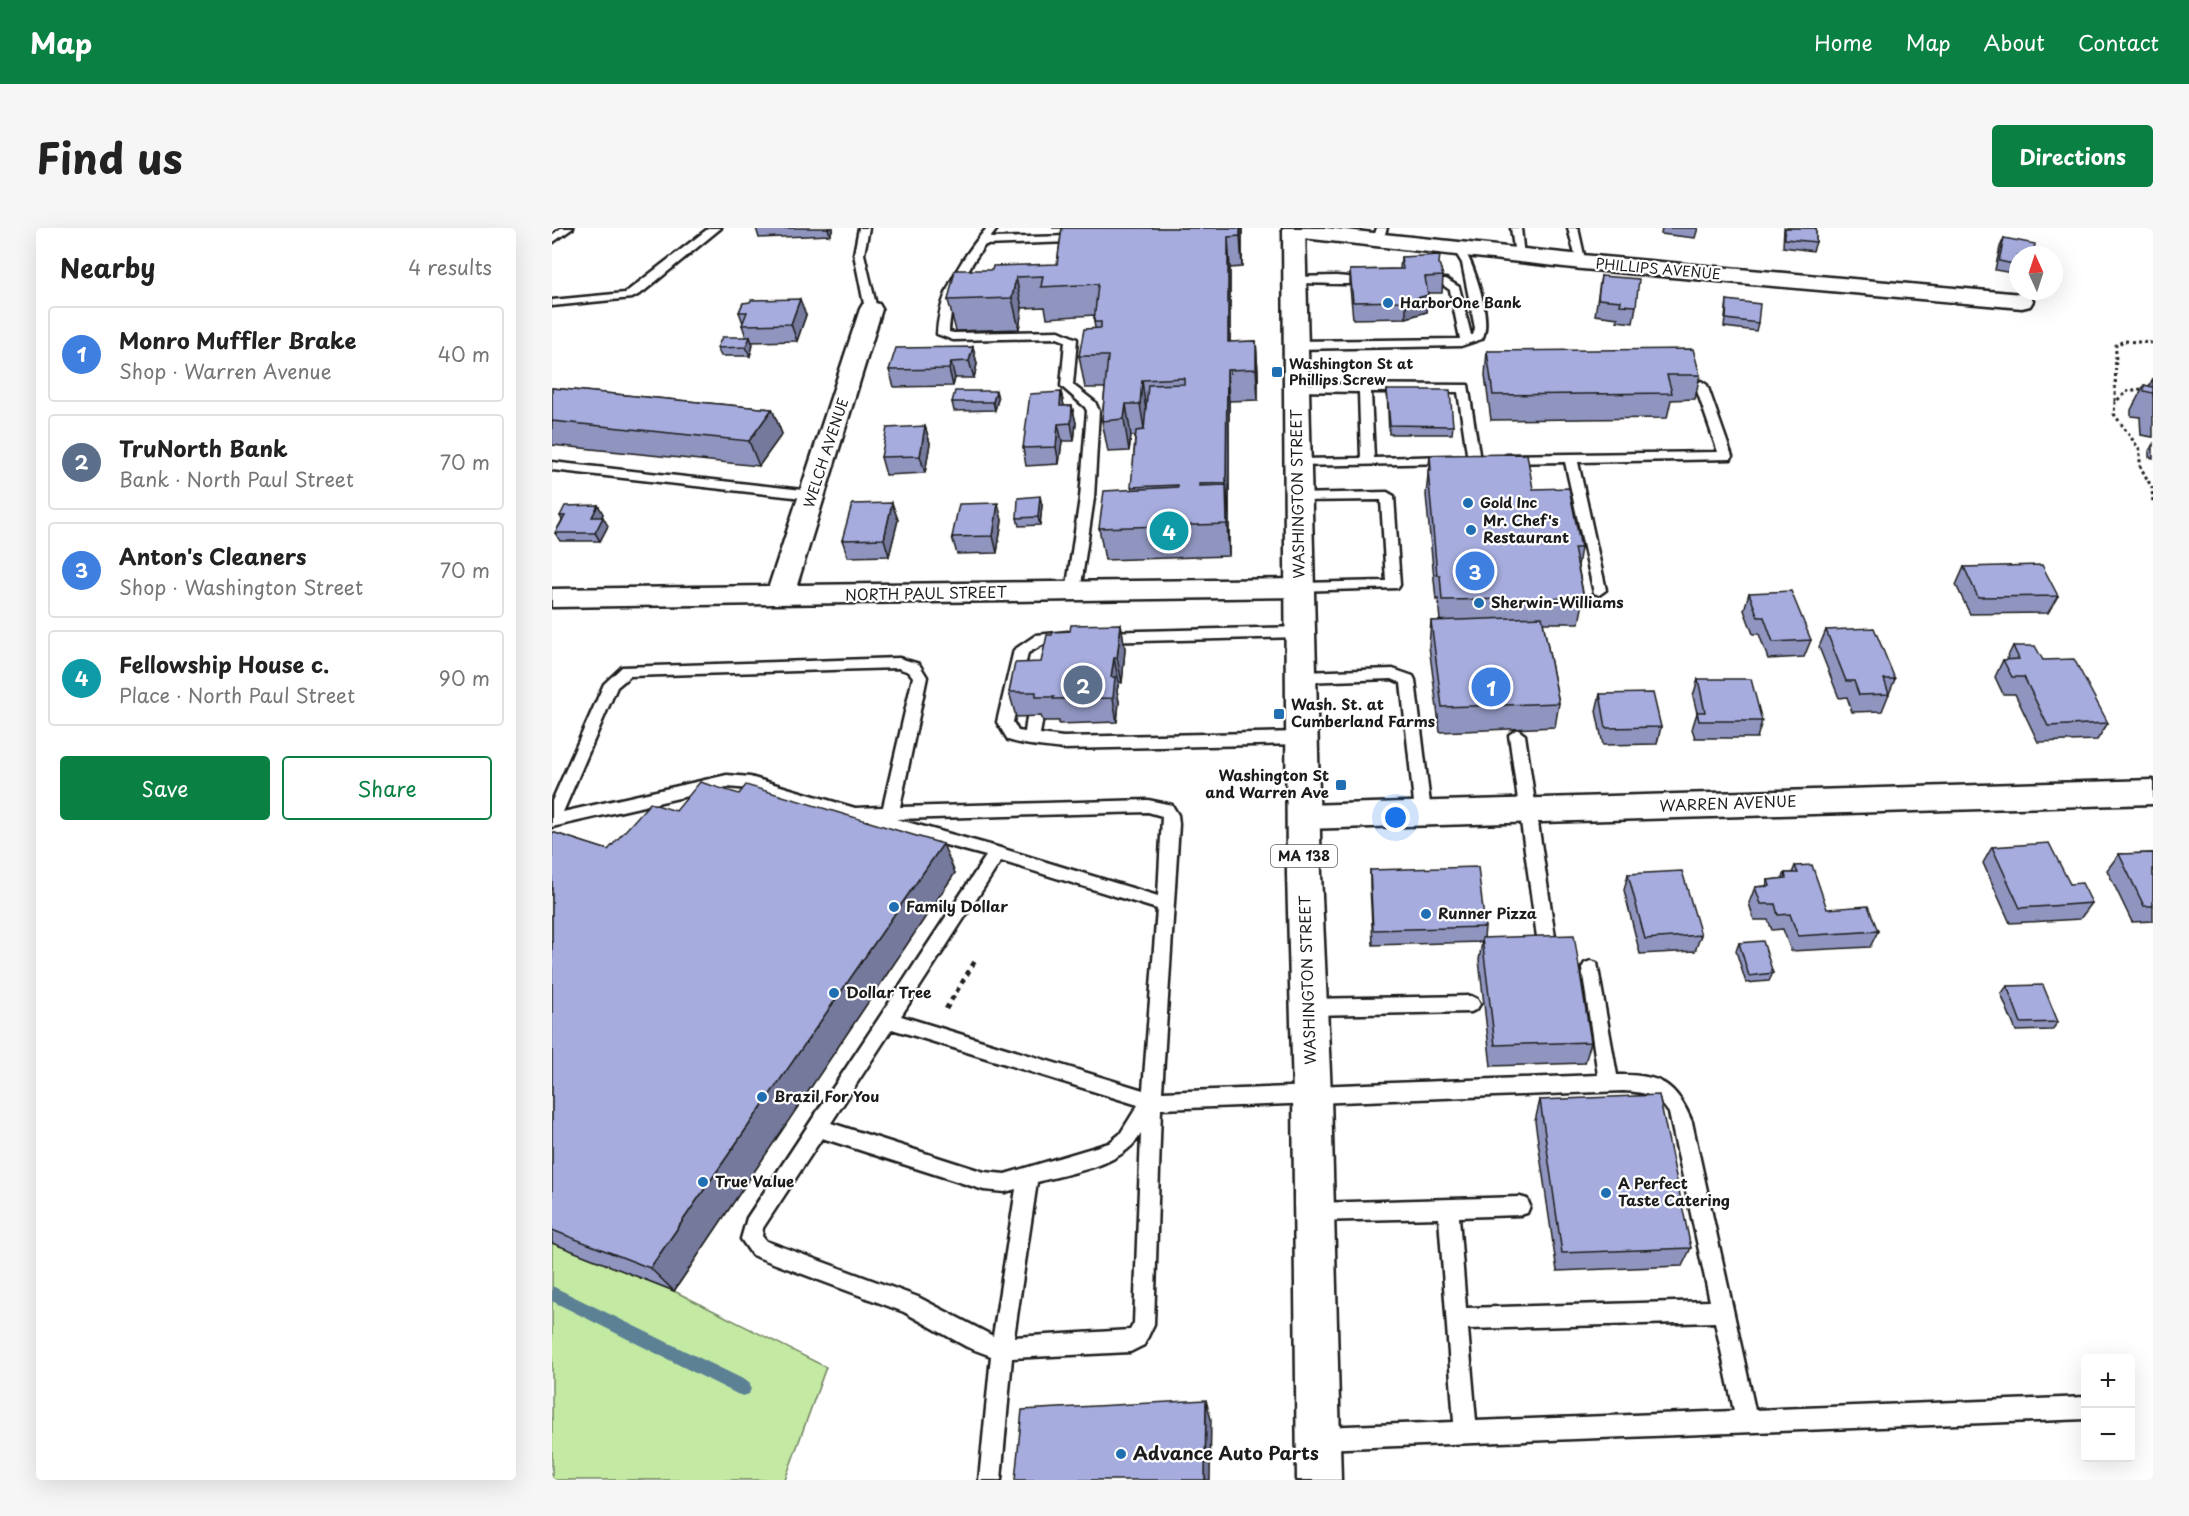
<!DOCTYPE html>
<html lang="en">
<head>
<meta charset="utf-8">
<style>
	body { margin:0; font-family:"Playpen Sans",sans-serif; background:#f6f6f6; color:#222 }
	.controls { position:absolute; right:18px; bottom:18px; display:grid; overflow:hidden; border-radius:6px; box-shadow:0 6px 24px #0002 }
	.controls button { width:54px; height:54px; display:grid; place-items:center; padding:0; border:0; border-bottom:2px solid #e0e0e0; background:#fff; color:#222; font:30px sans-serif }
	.compass { position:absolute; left:1457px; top:18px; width:54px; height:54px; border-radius:50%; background:#fff; box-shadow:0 6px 24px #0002; rotate:357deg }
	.you { position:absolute; left:844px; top:590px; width:21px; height:21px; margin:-15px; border:4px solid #fff; border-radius:50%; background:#1a73e8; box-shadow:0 0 0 9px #1a73e833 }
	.badge { display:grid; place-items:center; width:39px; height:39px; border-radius:50%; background:#0b8043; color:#fff; font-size:20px; font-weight:700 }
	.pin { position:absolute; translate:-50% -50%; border:3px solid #fff; box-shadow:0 2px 6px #0006 }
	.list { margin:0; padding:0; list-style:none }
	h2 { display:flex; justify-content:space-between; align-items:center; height:78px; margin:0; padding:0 24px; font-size:26px }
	h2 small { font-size:20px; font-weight:400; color:#767676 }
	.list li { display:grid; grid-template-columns:39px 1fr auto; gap:18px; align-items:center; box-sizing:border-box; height:96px; margin:0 12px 12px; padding:0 12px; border:2px solid #e0e0e0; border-radius:6px }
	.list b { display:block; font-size:22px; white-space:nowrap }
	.list p { margin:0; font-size:20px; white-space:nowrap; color:#767676 }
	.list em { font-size:20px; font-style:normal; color:#767676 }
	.actions { display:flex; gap:12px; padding:18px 24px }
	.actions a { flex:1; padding:14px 0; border:2px solid #0b8043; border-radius:6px; text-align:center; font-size:21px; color:#0b8043 }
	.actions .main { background:#0b8043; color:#fff }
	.map { position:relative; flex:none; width:1601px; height:1252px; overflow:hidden; border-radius:6px }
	header { display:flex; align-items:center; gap:36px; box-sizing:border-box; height:84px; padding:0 30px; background:#0b8043; color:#fff }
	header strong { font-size:28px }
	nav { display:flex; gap:33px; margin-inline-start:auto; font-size:21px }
	.intro { display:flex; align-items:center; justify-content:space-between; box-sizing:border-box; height:144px; padding:0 36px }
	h1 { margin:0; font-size:42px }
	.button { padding:15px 27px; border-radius:6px; background:#0b8043; color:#fff; font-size:21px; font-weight:700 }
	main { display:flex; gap:36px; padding:0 36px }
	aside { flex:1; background:#fff; border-radius:6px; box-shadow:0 6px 24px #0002 }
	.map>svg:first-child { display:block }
</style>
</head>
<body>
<header>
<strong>Map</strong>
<nav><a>Home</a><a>Map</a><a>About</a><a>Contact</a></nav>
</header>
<div class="intro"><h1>Find us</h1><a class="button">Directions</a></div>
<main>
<aside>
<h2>Nearby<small>4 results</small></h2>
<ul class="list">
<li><span class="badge" style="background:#3f7fe0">1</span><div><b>Monro Muffler Brake</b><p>Shop · Warren Avenue</p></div><em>40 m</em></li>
<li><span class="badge" style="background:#5c6f8a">2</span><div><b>TruNorth Bank</b><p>Bank · North Paul Street</p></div><em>70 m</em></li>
<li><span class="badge" style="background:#3f7fe0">3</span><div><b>Anton's Cleaners</b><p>Shop · Washington Street</p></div><em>70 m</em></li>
<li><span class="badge" style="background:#0f9aa8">4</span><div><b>Fellowship House c.</b><p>Place · North Paul Street</p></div><em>90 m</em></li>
</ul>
<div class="actions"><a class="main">Save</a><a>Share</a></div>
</aside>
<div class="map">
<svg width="1601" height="1252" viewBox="0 0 1601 1252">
	<rect width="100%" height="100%" fill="#fff"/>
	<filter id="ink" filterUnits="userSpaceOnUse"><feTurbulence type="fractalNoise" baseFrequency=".0167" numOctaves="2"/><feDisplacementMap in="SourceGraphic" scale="12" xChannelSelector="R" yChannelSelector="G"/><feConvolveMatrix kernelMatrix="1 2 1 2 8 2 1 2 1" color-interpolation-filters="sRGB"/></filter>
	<g filter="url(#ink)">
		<!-- green -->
		<path fill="#c3e9a3" stroke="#708260" stroke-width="1.5" d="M0 1015 122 1063 274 1139 233 1252H0Z"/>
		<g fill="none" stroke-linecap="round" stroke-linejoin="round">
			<!-- stream -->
			<path fill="#5b8195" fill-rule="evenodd" d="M0 1058 197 1154 199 1160 197 1166 191 1168 185 1166 0 1073Z"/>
			<defs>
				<g id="lane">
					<path d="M9 0H21L0 15V7Z"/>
					<path d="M157 0H169L91 64 80 70 0 78V72L73 65Z"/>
					<path d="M307 0H317L312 26 325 81 319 84 313 81 302 26Z"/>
					<path d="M435 0H446L438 10 518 8 557 0H578L518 14 433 17C414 42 398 72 397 104L402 105 507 103 525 111 521 157 543 174 547 183 542 270 528 364 521 369 514 364 528 270 535 183 533 179 509 158 513 113 505 110 401 112 385 106C387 65 411 28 435 0Z"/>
					<path d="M825 0H835L831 11 826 14 821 11Z"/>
					<path d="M959 0H969L972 29 963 27Z"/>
					<path d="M1016 0H1026L1034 36 1025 34Z"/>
					<path d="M906 17 910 18C922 36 941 92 930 111L909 118 743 121 737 117 743 113 908 111 898 62 891 57 865 56V52L869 51H894L907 59 919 107H921L923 100 910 35 901 20Z"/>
					<path d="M784 48 819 51 825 54C819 58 754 55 741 55L735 52 741 49Z"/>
					<path d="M1149 153 1155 157 1180 228 1179 231 1026 234 1054 362 1047 367 1042 365 1013 234 954 235 948 231 954 227 1166 224 1143 157Z"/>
					<path d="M744 156 916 157 928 232 922 236 916 232 906 164H819L822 230 898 228 903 229V235L741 238 740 235 746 231 809 230 807 164 740 163 738 160Z"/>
					<path d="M0 234 260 263 267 267 260 271 0 242Z"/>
					<path d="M835 264 842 268 848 357 846 360 743 363V357L748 355 834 353 829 272 746 273 741 272V266Z"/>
					<path d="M748 399 755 404 748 409 548 414 541 409 548 404Z"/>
					<path d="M516 404 523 409 521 413 492 416 476 425 461 494 466 503 473 504 475 489 483 483 491 489 488 506 511 509 751 504 759 510 751 516 511 521C491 518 474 518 456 512L445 494 462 422 484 407Z"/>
					<path d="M347 430 367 436 375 449 348 579 596 572 620 577 626 587 627 596 610 864 1046 847 1030 740 1033 735 1039 733 1045 735 1065 847C1107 846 1124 855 1140 894L1203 1182 1534 1169V1191L768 1221 760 1218 757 1210 760 1202 768 1199 902 1194 887 990 763 993 756 991 753 984 756 977 763 975 968 969 975 971 978 978 975 985 968 987 907 989 914 1080 1158 1073 1117 885C1105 866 1092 864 1071 863L609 881 602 1096 592 1117 578 1124 460 1130 449 1252H427L439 1128 415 1119 352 1084 200 1027 189 1011 195 990 434 628 324 598 318 596 316 592H303L198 561 175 559 0 599V573L52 456 70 439ZM346 440 357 444 361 449 331 579 303 580 198 549 175 547 11 584 65 459 78 448ZM596 584 610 588 606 668 445 619 344 591ZM449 633 605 681 591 862 349 788ZM340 801 586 877 568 906 557 915 453 946 432 944 279 895ZM589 906 582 1095 578 1102 462 1109 485 954C520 944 569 939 589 906ZM270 910 432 962 453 964 464 961 441 1108 366 1069 214 1013 210 1008 211 1000ZM1163 1094 1182 1183 924 1193 916 1101Z"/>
					<path d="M841 441 861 448 863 452 879 584 871 590 863 584 849 455 840 451 750 454 743 449 750 444Z"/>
					<path d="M965 501 973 507 1003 709 1000 714 994 716 988 714 985 709 957 507Z"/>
					<path d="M919 768 925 771 928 776 925 781 919 784 755 787 749 784 746 779 749 774 755 771Z"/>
				</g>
				<g id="street">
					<path d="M733 0H774L1030 27 1470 66 1478 68 1481 73 1478 78 1470 80 1030 41 742 9 734 8 731 3Z"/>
					<path d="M319 74 327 76 330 81 245 357 748 351 758 353 762 360 758 367 748 369 0 379V361L217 358 308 81 311 76Z"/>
					<path d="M1601 552V576L752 601 741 598 736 589 741 580 752 577Z"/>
				</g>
				<path id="primary" d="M731 0H753L769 646 779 867 789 1252H745L741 867 735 646Z"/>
			</defs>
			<!-- lane casing -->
			<use href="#lane" stroke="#1c1c1c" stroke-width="5"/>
			<!-- street casing -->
			<use href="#street" stroke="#1c1c1c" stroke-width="5"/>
			<!-- primary casing -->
			<use href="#primary" stroke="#1c1c1c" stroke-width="5"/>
			<!-- path-far1 -->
			<g stroke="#1c1c1c" stroke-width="3" stroke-dasharray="3 3" stroke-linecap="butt">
				<path d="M1601 159 1576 163 1563 174 1562 186 1588 222V238L1600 260 1601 276"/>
				<path d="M1563 173 1564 117 1572 113 1601 115"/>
			</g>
			<!-- path -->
			<path stroke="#1c1c1c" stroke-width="4.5" stroke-dasharray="5 5" stroke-linecap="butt" d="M394 781 423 733"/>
			<!-- lane -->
			<use href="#lane" fill="#fff" fill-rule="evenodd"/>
			<!-- street -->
			<use href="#street" fill="#fff" fill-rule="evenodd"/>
			<!-- primary -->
			<use href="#primary" fill="#fff" fill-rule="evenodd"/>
		</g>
		<!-- wall -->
		<g fill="#8f95bf" stroke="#1c1c1c" stroke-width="1.5">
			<path d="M204 0H281L278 7 207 10Z"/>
			<path d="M500 0H690V39L678 40V114L704 113 706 144V172L677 173V328L553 332 547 300 580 262 583 208H579L577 223 556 224 550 193 553 160H533L527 128 543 100 542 94V87L495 90 493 79 470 80 467 101 404 103 396 72 505 36 510 0Z"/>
			<path d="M1110 0H1146L1143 10 1109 6Z"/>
			<path d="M1232 0H1264V14L1261 23 1231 19Z"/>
			<path d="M1452 10 1466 27V46L1443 42 1448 19Z"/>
			<path d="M849 29 887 37 891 48 890 65H875V84L854 90 801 91 798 59V42L848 41Z"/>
			<path d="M1049 48 1084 78 1081 95 1065 93 1066 90 1043 87Z"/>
			<path d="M1175 72 1206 95 1204 103 1172 99Z"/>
			<path d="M191 75 254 87 245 113 200 114 201 117 198 128H169L165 120 194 109 190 97 191 95 187 84Z"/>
			<path d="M421 119 425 136 422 150H403L401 158 342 159 337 142Z"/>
			<path d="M935 123 1148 147 1143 171 1119 172 1115 190 939 192 933 147Z"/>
			<path d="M1601 150V209L1589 207 1588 189 1579 188V182L1592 157 1597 158Z"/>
			<path d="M0 160 220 181 230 206 207 238 0 217Z"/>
			<path d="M835 162 901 198 900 206H837Z"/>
			<path d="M444 163 446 171 443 182 402 183 400 174Z"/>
			<path d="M509 164 512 178H520L524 195 522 213H510L507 236 474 238 471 220Z"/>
			<path d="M373 198 378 215 373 245 334 247 329 229Z"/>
			<path d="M1601 216V230L1597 229V223Z"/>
			<path d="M878 227 981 261 1029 320 1026 338 1032 370 1027 395H991L1007 475 1003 499 888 504 877 418 879 393H888L886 371 884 372 874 267Z"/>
			<path d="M340 275 346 292 337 328 296 329 290 312Z"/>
			<path d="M46 277 51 286 49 289 56 298 48 313H8L3 305 10 292 8 288Z"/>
			<path d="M490 277 488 297 467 298 465 290Z"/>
			<path d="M450 292 445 325 405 326 400 309Z"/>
			<path d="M1412 339 1506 368 1496 385 1418 386 1404 357Z"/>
			<path d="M1197 365 1259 412 1252 429 1216 431 1207 406H1201L1192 382Z"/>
			<path d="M569 396 573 421 570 455 567 454 565 462 567 474 565 494 507 496V493H491L489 488 464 489 457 464 489 434 518 403Z"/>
			<path d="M1274 402 1343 451 1330 483 1300 484 1295 469 1287 470 1267 419Z"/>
			<path d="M1461 418 1491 432 1556 495 1545 512 1486 514 1463 466H1451L1443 449 1451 432H1454Z"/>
			<path d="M1146 451 1210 493 1205 510H1143L1140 501 1145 485 1141 468Z"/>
			<path d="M1048 466 1109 499 1105 516 1051 517 1044 483Z"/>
			<path d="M124 583 403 645 122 1063 0 1015V604L56 622Z"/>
			<path d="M1440 619 1518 656 1540 675 1528 691 1458 695 1431 635Z"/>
			<path d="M1601 625V693L1580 694 1555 642 1567 626Z"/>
			<path d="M1243 638 1275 681 1326 703 1318 719 1239 723 1231 701 1220 702 1216 692H1202L1197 675 1203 659 1214 658 1216 652 1230 651 1233 645H1240Z"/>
			<path d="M818 642 933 699 932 710 1039 814 1033 835 939 838 927 732 930 714 821 717 818 658Z"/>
			<path d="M1076 646 1149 707 1143 723 1088 726 1072 662Z"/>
			<path d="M1187 715 1221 745 1217 753 1194 755 1184 723Z"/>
			<path d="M1455 758 1506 794 1500 802 1464 803 1449 766Z"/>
			<path d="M988 872 1139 1020 1130 1038 1005 1043 983 893Z"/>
		</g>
		<!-- shaded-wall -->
		<g fill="#74799b" stroke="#1c1c1c" stroke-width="1.5">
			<path d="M276 0H281L278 7Z"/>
			<path d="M688 0H690V39L688 8Z"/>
			<path d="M676 9 678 40V146L676 114Z"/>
			<path d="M464 49 470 80 467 101 460 70Z"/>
			<path d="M876 67 875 84 854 90V73Z"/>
			<path d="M248 71 254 87 245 113 239 96Z"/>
			<path d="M198 109 201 117 198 128 194 119Z"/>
			<path d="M704 113 706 144V172L704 141Z"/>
			<path d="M421 119 425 136 422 150 417 133Z"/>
			<path d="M399 134 403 150 401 158 397 141Z"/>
			<path d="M675 142 677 173V287L674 255Z"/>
			<path d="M590 152 594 183 593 207 588 176Z"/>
			<path d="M444 163 446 171 443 182 441 174Z"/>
			<path d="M509 164 513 182 508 178Z"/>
			<path d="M574 176 579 208 577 223 572 191Z"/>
			<path d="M520 178 524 195 522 213 519 195Z"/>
			<path d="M220 181 230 206 207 238 197 213Z"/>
			<path d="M506 196 510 213 507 236 504 219Z"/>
			<path d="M373 198 378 215 373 245 368 228Z"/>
			<path d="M674 257 677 289V328L675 296Z"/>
			<path d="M488 268 490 277 488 297 486 289Z"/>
			<path d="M340 275 346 292 337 328 332 311Z"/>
			<path d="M446 275 450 292 445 325 441 308Z"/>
			<path d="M46 277 51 286 45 298 40 289Z"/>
			<path d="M51 289 56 298 48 313 43 305Z"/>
			<path d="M569 396 573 421 570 455 565 430Z"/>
			<path d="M562 430 567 454 565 462 567 474 565 494 561 470 559 449Z"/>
			<path d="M391 616 403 645 122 1063 98 1040Z"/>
			<path d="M654 1172 659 1191 658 1252H653Z"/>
		</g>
		<!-- building -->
		<g fill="#a6adde" stroke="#1c1c1c" stroke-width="1.5">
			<path d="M510 0H688V8L676 9V114L704 113V141L675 142 674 255 647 256V258L674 257 675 296 547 300 552 263 626 259V257L579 259 584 203 592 202 596 157 632 156V150L590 152 588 176H574L572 191 550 193 556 128H527L532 101 549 100V94H542L546 56 489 59 491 48 464 49 460 70 396 72 403 42H440L441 38 505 36Z"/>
			<path d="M1233 0H1264V14L1233 11Z"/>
			<path d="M1452 10 1483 16 1481 27H1466V37L1447 33Z"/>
			<path d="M888 27 887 35 891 48 873 49 876 67 854 73 801 74 798 42 851 41 849 29Z"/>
			<path d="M1049 48 1087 51 1084 78 1068 77 1069 73 1046 71Z"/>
			<path d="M248 71 239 96 190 97 195 84H187L191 75 198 74 199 72Z"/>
			<path d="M1175 72 1208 76 1206 95 1174 91Z"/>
			<path d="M170 109H198L194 119 165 120Z"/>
			<path d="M421 119 417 133 399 134 397 141 337 142 344 120Z"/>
			<path d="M1141 121 1148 147H1115L1120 165 941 167 935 123Z"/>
			<path d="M1592 157 1601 159V169V165L1592 163Z"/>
			<path d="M0 160 220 181 197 213 0 193Z"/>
			<path d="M835 162H898L901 198 838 197Z"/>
			<path d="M403 163H444L441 174H400Z"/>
			<path d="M509 164 508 178H520L519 195 506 196 504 219 471 220 478 166Z"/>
			<path d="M373 198 368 228 329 229 335 200Z"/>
			<path d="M975 226 981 261 1017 260 1029 320H1022L1032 370 890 372 888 347H885L876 242H879L878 227Z"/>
			<path d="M488 268 486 289 465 290 466 270Z"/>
			<path d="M340 275 332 311 290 312 300 276Z"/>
			<path d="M446 275 441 308 400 309 407 276Z"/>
			<path d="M46 277 40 289H51L43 305H3L13 288H8L13 278Z"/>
			<path d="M1490 337 1506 368 1426 369 1412 339Z"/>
			<path d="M1239 363 1259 412 1221 414 1212 389H1206L1197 365Z"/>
			<path d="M990 389 1007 475 890 479 879 393Z"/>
			<path d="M569 396 565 430H562L559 449H563L561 470 501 471 502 469H484V464H457L463 435 489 434 495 407H500L501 404 518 403 519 397Z"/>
			<path d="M1322 400 1343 451H1332L1337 466 1307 467 1302 453H1294L1274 402Z"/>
			<path d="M1461 418H1483L1491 432 1522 431 1556 495 1496 498 1472 449H1460L1451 432 1467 431Z"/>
			<path d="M1146 451H1199L1210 493H1147L1145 484H1153Z"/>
			<path d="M1101 465 1109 499 1054 500 1048 466Z"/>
			<path d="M148 554 187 566 194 557 391 616 98 1040 0 1002V604L56 622 98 575 124 583Z"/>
			<path d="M1497 615 1518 656 1530 655 1540 675 1468 680 1440 619Z"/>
			<path d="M1601 625V678H1592L1567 626Z"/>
			<path d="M1260 637 1275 681 1316 678 1326 703 1246 708 1238 686 1226 687 1223 676H1209L1203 659 1218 658 1216 652 1234 650 1233 645H1246L1243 638Z"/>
			<path d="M926 639 933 699 821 702 818 642Z"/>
			<path d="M1130 643 1149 707 1093 711 1076 646Z"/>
			<path d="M1022 707 1039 814 943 817 930 710Z"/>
			<path d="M1211 713 1221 745 1197 748 1187 715Z"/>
			<path d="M1491 757 1506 794 1469 795 1455 758Z"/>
			<path d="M1107 867 1139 1020 1010 1025 988 872Z"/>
			<path d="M654 1172 653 1252H463L470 1182Z"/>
		</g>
	</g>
	<!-- markers -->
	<g fill="#1f6fb2" stroke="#fff" stroke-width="2">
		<circle cx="836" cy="75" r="6"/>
		<rect x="719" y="138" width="12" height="12" rx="3"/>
		<circle cx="916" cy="275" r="6"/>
		<circle cx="919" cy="302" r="6"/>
		<circle cx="927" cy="375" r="6"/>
		<rect x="721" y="480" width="12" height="12" rx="3"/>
		<rect x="783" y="551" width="12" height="12" rx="3"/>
		<circle cx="342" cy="679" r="6"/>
		<circle cx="874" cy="686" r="6"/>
		<circle cx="282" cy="765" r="6"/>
		<circle cx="210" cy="869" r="6"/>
		<circle cx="151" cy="954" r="6"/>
		<circle cx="1054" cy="965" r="6"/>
		<circle cx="569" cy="1226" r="6"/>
	</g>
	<g text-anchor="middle" stroke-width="4.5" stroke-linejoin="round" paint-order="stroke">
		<!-- far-street labels -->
		<g font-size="14" fill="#1c1c1c" stroke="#fff">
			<text transform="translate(1106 41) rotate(5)" y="5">PHILLIPS AVENUE</text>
			<text transform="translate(274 225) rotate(-72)" y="5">WELCH AVENUE</text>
		</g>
		<!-- far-poi labels -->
		<g font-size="14" font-weight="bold" fill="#1c1c1c" stroke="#fff" text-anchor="start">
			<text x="848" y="80">HarborOne Bank</text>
			<text x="737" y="141">Washington St at<tspan x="737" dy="16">Phillips Screw</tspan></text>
			<text x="928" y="280">Gold Inc</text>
		</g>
		<!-- shield labels -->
		<rect fill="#fff" stroke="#606060" stroke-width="1.5" x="719" y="617" width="66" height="22" rx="4.5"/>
		<g font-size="14" font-weight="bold" fill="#1c1c1c">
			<text x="752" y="633">MA 138</text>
		</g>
		<!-- street labels -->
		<g font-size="15" fill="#1c1c1c" stroke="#fff">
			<text transform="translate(746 266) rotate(-91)" y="5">WASHINGTON STREET</text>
			<text transform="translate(374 366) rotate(-1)" y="5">NORTH PAUL STREET</text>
			<text transform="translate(1176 576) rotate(-2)" y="5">WARREN AVENUE</text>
			<text transform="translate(756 752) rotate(-92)" y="5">WASHINGTON STREET</text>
		</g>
		<!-- poi labels -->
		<g font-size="15" font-weight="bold" fill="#1c1c1c" stroke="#fff" text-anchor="start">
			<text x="931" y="298">Mr. Chef's<tspan x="931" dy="17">Restaurant</tspan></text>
			<text x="939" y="380">Sherwin-Williams</text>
			<text x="739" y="482">Wash. St. at<tspan x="739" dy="17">Cumberland Farms</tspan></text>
			<text x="777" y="553" text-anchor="end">Washington St<tspan x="777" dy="17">and Warren Ave</tspan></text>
			<text x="354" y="684">Family Dollar</text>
			<text x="886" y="691">Runner Pizza</text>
			<text x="294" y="770">Dollar Tree</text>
			<text x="222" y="874">Brazil For You</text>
			<text x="163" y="959">True Value</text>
			<text x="1066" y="961">A Perfect<tspan x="1066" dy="17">Taste Catering</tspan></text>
		</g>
		<!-- near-poi labels -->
		<g font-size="18" font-weight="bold" fill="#1c1c1c" stroke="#fff" text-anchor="start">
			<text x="581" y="1232">Advance Auto Parts</text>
		</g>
	</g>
</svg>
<div class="controls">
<button>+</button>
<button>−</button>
</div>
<svg class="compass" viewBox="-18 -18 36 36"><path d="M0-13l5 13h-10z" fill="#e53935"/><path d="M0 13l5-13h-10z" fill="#767676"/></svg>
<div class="you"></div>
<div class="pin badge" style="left:939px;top:459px;background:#3f7fe0">1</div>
<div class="pin badge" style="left:531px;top:457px;background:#5c6f8a">2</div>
<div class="pin badge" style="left:923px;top:343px;background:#3f7fe0">3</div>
<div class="pin badge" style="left:617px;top:303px;background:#0f9aa8">4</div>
</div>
</main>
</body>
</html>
